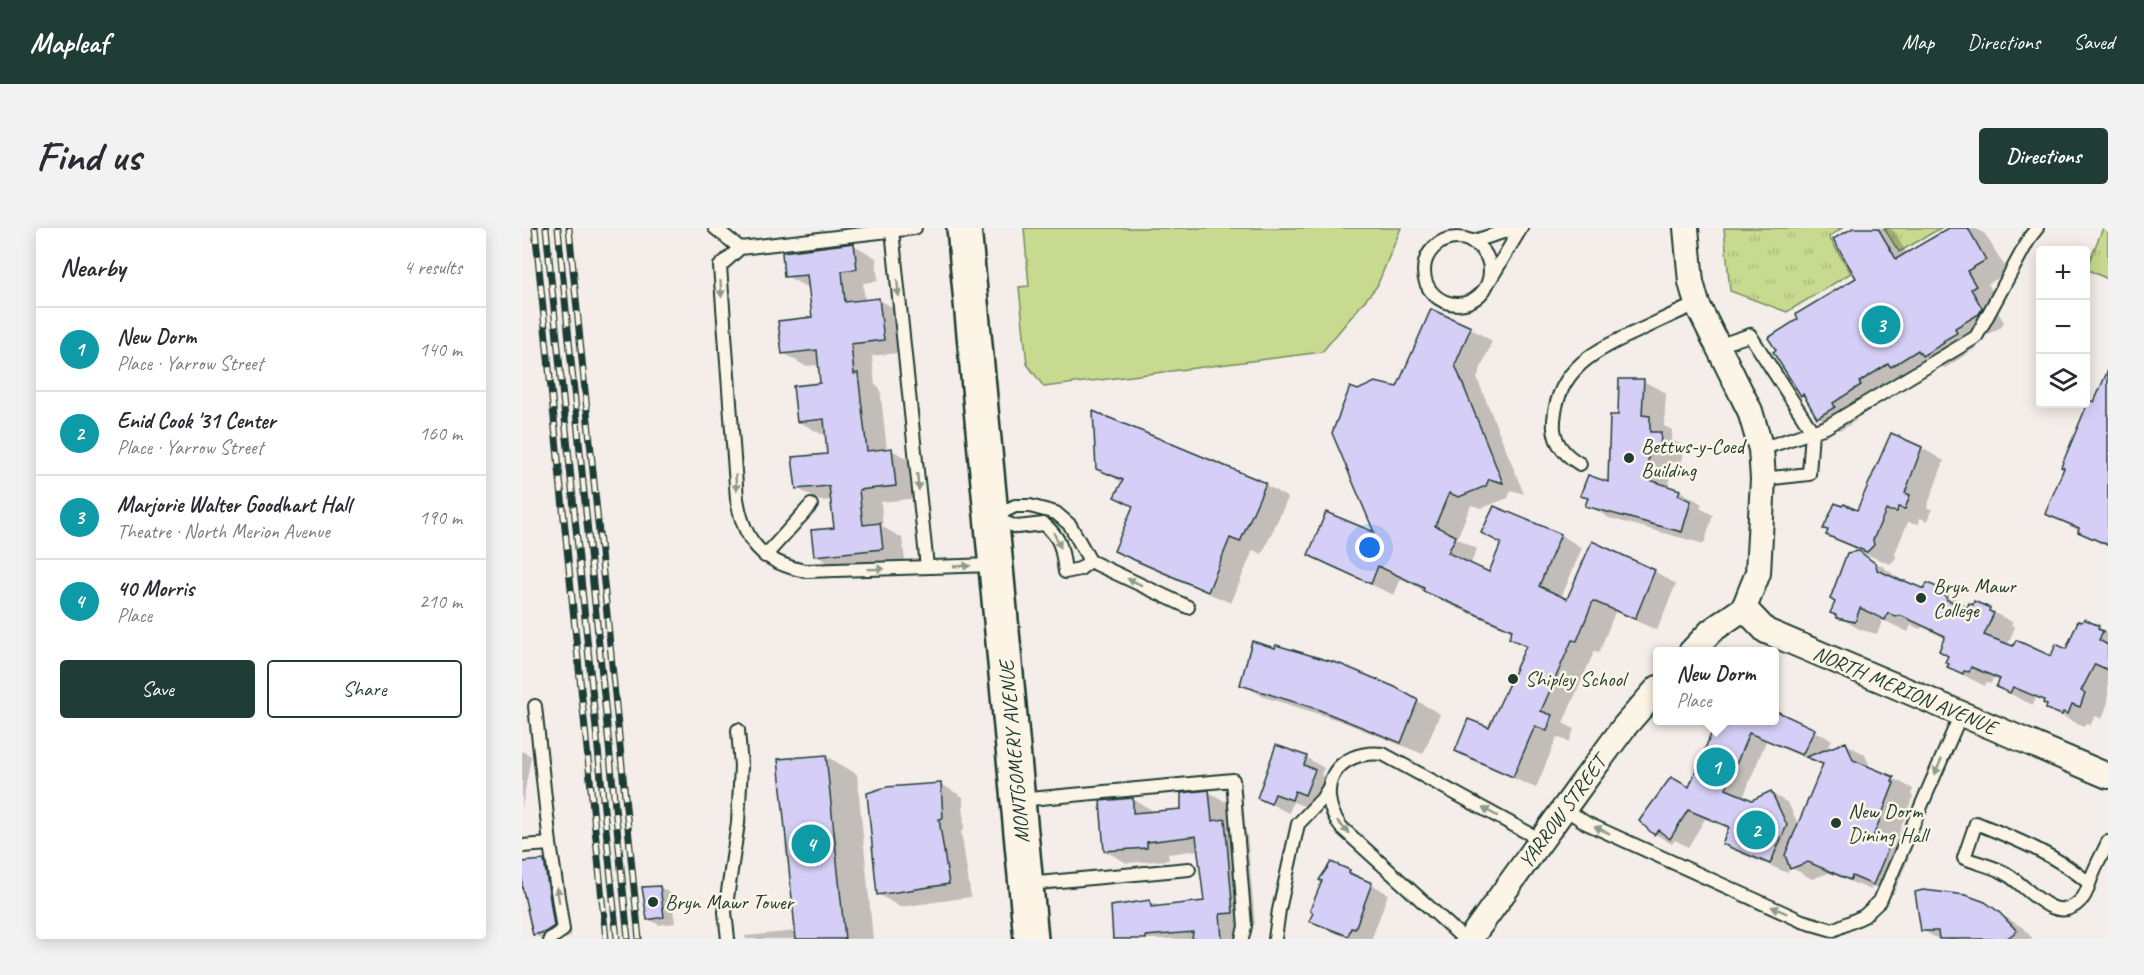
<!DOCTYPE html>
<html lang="en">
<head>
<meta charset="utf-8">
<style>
	body { margin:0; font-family:Caveat,sans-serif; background:#f2f2f3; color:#2b2b33 }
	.controls { position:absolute; right:18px; top:18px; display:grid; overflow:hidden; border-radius:6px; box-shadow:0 3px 15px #0003 }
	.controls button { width:54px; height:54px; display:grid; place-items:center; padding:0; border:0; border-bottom:2px solid #e1e1e2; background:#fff; color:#2b2b33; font:30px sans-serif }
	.you { position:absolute; left:848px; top:320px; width:21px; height:21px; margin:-15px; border:4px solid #fff; border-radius:50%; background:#1a73e8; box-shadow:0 0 0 9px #1a73e833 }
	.badge { display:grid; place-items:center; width:39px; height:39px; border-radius:50%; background:#1f3d34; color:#fff; font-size:20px; font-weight:700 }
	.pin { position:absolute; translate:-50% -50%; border:3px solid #fff; box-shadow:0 2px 6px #0006 }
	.popup { position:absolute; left:1131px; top:419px; width:126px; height:78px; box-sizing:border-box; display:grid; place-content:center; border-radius:6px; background:#fff; filter:drop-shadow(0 2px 4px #0005); font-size:20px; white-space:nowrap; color:#7c7c81 }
	.popup b { font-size:22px; color:#2b2b33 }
	.popup::after { content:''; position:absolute; left:50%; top:100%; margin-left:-12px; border:12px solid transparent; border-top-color:#fff }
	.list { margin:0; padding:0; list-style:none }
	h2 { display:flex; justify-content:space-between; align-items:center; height:78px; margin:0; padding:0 24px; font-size:26px }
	h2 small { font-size:20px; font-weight:400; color:#7c7c81 }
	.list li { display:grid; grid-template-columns:39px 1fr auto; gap:18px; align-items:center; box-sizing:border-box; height:84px; padding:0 24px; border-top:2px solid #e1e1e2 }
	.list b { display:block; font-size:22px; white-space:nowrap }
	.list p { margin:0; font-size:20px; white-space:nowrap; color:#7c7c81 }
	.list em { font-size:20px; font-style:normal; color:#7c7c81 }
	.actions { display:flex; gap:12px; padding:18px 24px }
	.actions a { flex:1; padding:14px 0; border:2px solid #1f3d34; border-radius:6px; text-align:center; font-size:21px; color:#1f3d34 }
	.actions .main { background:#1f3d34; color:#fff }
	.icon { flex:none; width:33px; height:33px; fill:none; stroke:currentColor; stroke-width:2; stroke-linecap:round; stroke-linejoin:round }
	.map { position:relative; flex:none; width:1586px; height:711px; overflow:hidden; border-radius:6px }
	header { display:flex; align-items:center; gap:36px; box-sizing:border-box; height:84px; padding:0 30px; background:#1f3d34; color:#fff }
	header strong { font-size:28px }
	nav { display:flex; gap:33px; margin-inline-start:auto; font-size:21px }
	.intro { display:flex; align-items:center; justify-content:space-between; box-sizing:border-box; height:144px; padding:0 36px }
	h1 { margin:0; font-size:42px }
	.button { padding:15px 27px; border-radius:6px; background:#1f3d34; color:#fff; font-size:21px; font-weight:700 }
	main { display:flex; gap:36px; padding:0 36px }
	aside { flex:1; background:#fff; border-radius:6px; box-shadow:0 3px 15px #0003 }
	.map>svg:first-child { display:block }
</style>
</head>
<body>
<header>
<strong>Mapleaf</strong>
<nav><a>Map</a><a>Directions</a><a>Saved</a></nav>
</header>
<div class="intro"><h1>Find us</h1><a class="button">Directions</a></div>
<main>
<aside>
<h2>Nearby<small>4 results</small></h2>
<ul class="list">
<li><span class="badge" style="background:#0f9aa8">1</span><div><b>New Dorm</b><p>Place · Yarrow Street</p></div><em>140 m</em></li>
<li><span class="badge" style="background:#0f9aa8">2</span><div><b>Enid Cook '31 Center</b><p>Place · Yarrow Street</p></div><em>160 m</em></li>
<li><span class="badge" style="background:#0f9aa8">3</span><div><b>Marjorie Walter Goodhart Hall</b><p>Theatre · North Merion Avenue</p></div><em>190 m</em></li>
<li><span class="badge" style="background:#0f9aa8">4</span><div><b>40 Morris</b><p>Place</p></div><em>210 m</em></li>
</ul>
<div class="actions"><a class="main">Save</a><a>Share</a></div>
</aside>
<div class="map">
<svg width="1586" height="711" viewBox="0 0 1586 711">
	<defs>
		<pattern id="grass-tufts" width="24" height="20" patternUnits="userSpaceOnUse" patternTransform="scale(1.5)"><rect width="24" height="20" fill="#c7da8f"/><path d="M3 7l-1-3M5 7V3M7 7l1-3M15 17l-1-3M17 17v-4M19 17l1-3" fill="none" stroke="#aabc7c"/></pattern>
	</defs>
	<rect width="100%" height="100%" fill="#f4ede9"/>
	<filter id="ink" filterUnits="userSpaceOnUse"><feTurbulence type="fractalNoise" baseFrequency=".0167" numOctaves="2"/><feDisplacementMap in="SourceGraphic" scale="12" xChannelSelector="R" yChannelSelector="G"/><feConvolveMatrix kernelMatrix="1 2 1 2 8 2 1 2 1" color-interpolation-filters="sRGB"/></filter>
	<g filter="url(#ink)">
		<!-- grass -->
		<g fill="url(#grass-tufts)" stroke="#738c62" stroke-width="1.5">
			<path d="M1202 0H1320L1307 9 1329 45 1265 84 1208 63Z"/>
			<path d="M1362 0H1419L1377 24Z"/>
			<path d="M1581 0H1586V51L1564 41Z"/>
		</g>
		<!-- pitch -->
		<path fill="#c7da8f" stroke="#738c62" stroke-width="1.5" d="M502 0H879L855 58 800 124 522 159 505 136 497 59 507 58Z"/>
		<!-- shadow -->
		<g fill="#0003" fill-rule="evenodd">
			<path d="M1333 0H1366L1372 3 1385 26 1430 0H1453L1463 6 1486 44 1466 56 1475 71 1470 74 1482 94 1479 99 1454 113 1457 118 1423 140 1416 136 1332 188 1335 192 1319 202 1296 189 1284 169 1280 167 1336 51Z"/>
			<path d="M332 17 354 30 356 53 341 55 343 73 357 72 379 84 384 124 350 128 353 157 358 160 365 222H370L392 235 396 270 359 274 361 299 380 310 383 333 315 340 293 327 314 301 310 272 298 273 275 260 307 227 305 205 299 206 276 193 300 157 298 137 283 138 261 125 291 91 288 61 264 48Z"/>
			<path d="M948 100 970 113 955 150 1002 266 989 262 986 270 960 280 949 277 935 310 955 321 948 337 967 346 981 316 961 304 973 280 1039 307 1060 320 1039 370 1046 373 1132 343 1154 356 1135 402 1093 384 1077 425 1072 424 1041 495 1052 501 1047 514 1035 509 1014 560 956 535 935 523 968 501 1005 419 989 410 991 404 924 375 879 350 872 367 810 339 788 327 854 307 836 164 876 160Z"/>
			<path d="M1586 144V319L1525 285Z"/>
			<path d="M1121 153 1144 165 1142 198 1150 202V212L1161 218 1160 234H1149L1147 260 1158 263 1180 276 1178 280 1191 287 1182 316 1087 290 1065 277 1067 271 1060 267 1087 256 1097 188Z"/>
			<path d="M572 185 744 257 766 270 740 326 731 322 709 375 616 335 594 322 612 279 594 269 601 255 576 240Z"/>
			<path d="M1400 220 1422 233 1405 279 1410 282 1406 293 1398 290 1397 296 1386 294 1373 325 1374 330 1368 336 1341 325 1340 326 1360 338 1376 350 1377 354 1403 363 1419 362 1442 375 1445 383 1452 378 1453 375 1490 394 1489 397 1493 399 1485 418 1530 430 1545 423 1576 399 1586 404V474L1580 491 1573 488 1568 498 1564 495 1562 499 1526 480 1527 477 1514 470 1511 477 1498 471 1476 459 1479 454 1471 450 1469 456 1464 454 1463 458 1449 451 1427 439 1424 411 1401 399 1398 401 1389 397 1386 404 1361 392 1355 406 1339 402 1316 389 1315 373 1326 326 1340 324 1306 306 1336 284Z"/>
			<path d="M720 456 872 460 918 486 901 526 819 493 742 469Z"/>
			<path d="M1252 483 1310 512 1304 523 1323 515 1343 527 1349 541 1371 550 1391 561 1389 566 1391 568 1371 620 1387 629 1371 667 1350 658 1349 662 1307 645 1290 651 1268 639 1265 645 1219 625 1202 615 1208 601 1183 591 1166 619 1153 612 1150 616 1133 606 1119 593 1168 561 1197 492H1252ZM1244 513 1302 538 1277 598 1266 575 1249 565 1230 574 1221 570Z"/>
			<path d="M755 519 785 530 802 540 799 547 809 553 801 576 790 572 787 580 771 574 767 585 736 570Z"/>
			<path d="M0 523 9 528 0 580Z"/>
			<path d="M304 528 335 546 351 711H224L223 708 275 703 258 533Z"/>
			<path d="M419 556 441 569 442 603H439L449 669 378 679 356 666Z"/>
			<path d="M687 564 709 577 711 597 725 606 733 697 720 698 721 711H592L628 674 638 679 683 674 677 622 646 626 647 632 605 635 583 623 611 571 633 584 660 583Z"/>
			<path d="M22 633 39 643 49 708 44 711H20L12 706 0 651V636Z"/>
			<path d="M809 636 828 643 866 666 850 710 828 711 806 702 789 692Z"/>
			<path d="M138 659 149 666 153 695 137 697 126 691Z"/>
			<path d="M1462 676 1500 699 1511 711H1416L1400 702Z"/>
		</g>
		<!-- building -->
		<g fill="#d5cff7" stroke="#1f3d34" stroke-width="1.5">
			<path d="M1331 0H1356L1374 31 1427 0H1446L1464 32 1445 43 1454 58 1449 61 1460 80 1457 86 1433 100 1435 105 1421 113 1422 115 1400 128 1396 122 1369 139 1366 136 1337 154 1339 157 1311 175 1313 179 1295 190 1281 166 1279 168 1251 124 1254 122 1246 110 1276 91 1274 86 1334 50 1311 11Z"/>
			<path d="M332 15 335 41 320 43 323 74 357 70 362 112 329 116 332 146 336 145 345 223 370 220 374 258 337 262 341 297 358 295 361 321 292 328 289 302 312 300 307 258 274 261 270 229 305 226 302 191 275 194 271 158 298 155 295 122 260 126 256 93 290 89 285 47 262 49 260 24Z"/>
			<path d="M909 81 949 99 933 137 981 255 967 251 964 258 937 269 927 265 913 298 934 308 926 325 967 344 979 315 959 305 972 278 1039 306 1017 358 1045 371 1070 313 1133 342 1113 391 1071 373 1055 413 1050 412 1019 483 1030 487 1025 503 1013 498 991 549 933 523 946 491 967 499 1004 418 987 410 990 402 901 363 902 360 856 338 849 356 786 327 804 284 852 304 810 205 828 159 836 162 853 154 875 159Z"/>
			<path d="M1586 142V317L1556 304 1557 300 1523 286 1542 240 1539 239 1567 172 1572 174Z"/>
			<path d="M1097 151H1122L1120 187 1128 188V204H1139L1138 222H1127L1125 251 1158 262 1156 267 1169 273 1160 304 1063 278 1066 270 1058 268 1066 247 1086 254 1088 187H1096Z"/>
			<path d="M571 183 744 255 718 314 708 310 686 364 592 323 611 278 592 269 601 252 574 241Z"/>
			<path d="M1369 205 1400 219 1383 265 1388 267 1383 281 1376 279 1375 284 1364 282 1351 312 1352 317 1345 324 1304 307 1306 302 1301 301 1313 275 1320 278 1322 276 1335 282Z"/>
			<path d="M1337 323 1354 336 1355 342 1380 353H1383L1402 361 1405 355 1420 361 1425 372 1445 380 1447 375 1451 377 1452 373 1468 380 1467 383 1472 385 1462 407 1491 418 1494 412 1529 428 1534 416 1544 421 1556 393 1560 394 1562 391 1577 398 1576 401 1581 403 1577 412 1586 417V442L1573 436 1559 463 1563 465 1558 479 1550 476 1546 486 1541 484 1540 487 1524 481 1525 477 1521 475 1522 472 1491 459 1488 465 1474 459 1478 451 1449 439 1447 444 1442 443 1441 446 1425 439 1427 436 1423 434 1426 428 1417 423 1423 408 1378 387 1374 389 1366 385 1363 392 1338 380 1333 394 1315 390 1314 387 1308 385 1313 374 1308 371 1325 325Z"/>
			<path d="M730 413 753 420 754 417 818 436 873 459 896 472 879 515 795 481 718 457Z"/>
			<path d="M1252 482 1293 501 1280 527 1227 505 1204 561 1230 572 1249 563 1265 597 1248 636 1200 616 1207 599 1166 582 1148 611 1136 602 1132 607 1117 593 1149 549 1167 559 1195 492H1252Z"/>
			<path d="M1324 514 1331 532 1372 549 1370 554 1372 555 1351 609 1368 616 1351 657 1330 648 1328 652 1286 634 1268 641 1263 627 1301 536 1284 529Z"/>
			<path d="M754 517 785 528 782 537 793 542 783 567 773 563 770 572 753 566 749 576 735 570Z"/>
			<path d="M304 527 323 711H274L256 531Z"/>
			<path d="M419 555 421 590 417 591 427 656 355 667 345 565 364 559Z"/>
			<path d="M687 562 690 593 703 591 711 685 698 686 700 711H670L671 704 624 708V711H591L589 678 628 672 629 679 682 673 674 608 625 614V620L582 623 578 573 611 570V585L659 581V565Z"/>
			<path d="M22 632 32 698 23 704 11 707 0 658V634Z"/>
			<path d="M809 634 828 642 827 645 850 655 833 701 829 700 826 708 787 693 791 685 788 682 800 653 797 652Z"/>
			<path d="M138 658 142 689 125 692 120 659Z"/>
			<path d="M1401 662 1444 667 1463 674 1477 684 1495 703 1484 711H1417L1416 703H1399L1393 664Z"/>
		</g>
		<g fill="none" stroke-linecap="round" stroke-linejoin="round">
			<defs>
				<g id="service">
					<path d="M193 0 218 20"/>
					<path d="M393 0 218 20 198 38 215 271C222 314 240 334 283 343L471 337"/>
					<path d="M370 2 405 339"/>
					<circle cx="935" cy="43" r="33"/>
					<path d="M949 14 994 0"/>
					<path d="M968 52 999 0"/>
					<path d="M1195 118 1228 107 1290 203 1287 246 1241 251"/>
					<path d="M1239 221 1304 199 1454 109 1508 9 1515 0"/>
					<path d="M1058 236C1041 226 1030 213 1032 192 1036 140 1074 122 1116 103 1136 94 1155 84 1175 76"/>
					<path d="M471 289 493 278H508L534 285 548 297 568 333 666 379"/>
					<path d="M471 290 495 299 522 296C540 311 540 322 543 344L558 341 568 333"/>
					<path d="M243 328 289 277"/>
					<path d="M13 478 28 616 41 702 28 711"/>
					<path d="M497 572 711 552 723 698 720 711"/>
					<path d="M1042 580 1064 595 1280 693 1311 702 1342 688 1358 673 1439 486"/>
					<path d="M0 618 28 616"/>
					<path d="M1567 655C1534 627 1494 611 1454 595L1442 630C1455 635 1469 638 1481 644 1504 655 1533 701 1559 672 1564 667 1565 662 1567 656 1572 641 1580 627 1586 614"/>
					<path d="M505 656 667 641"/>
					<path d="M206 711 203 684 216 595 219 538 216 502"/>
					<path d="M753 711 757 682 776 596 800 571 806 561"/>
					<path d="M942 711 819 599C791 560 814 521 861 526L1019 612"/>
				</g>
				<g id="minor">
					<path d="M1164 0 1169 54 1175 76 1228 183 1239 221 1241 251 1236 345 1222 380 1244 403 1586 548"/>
					<path d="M1169 424 1189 403 1222 380"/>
					<path d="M948 711 1059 557 1102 499 1136 460"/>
				</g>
				<path id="primary" d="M442 0 509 711"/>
			</defs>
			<!-- service casing -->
			<use href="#service" stroke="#1f3d34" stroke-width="16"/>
			<!-- minor casing -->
			<use href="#minor" stroke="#1f3d34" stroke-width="28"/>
			<!-- primary casing -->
			<use href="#primary" stroke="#1f3d34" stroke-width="38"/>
			<!-- service -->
			<use href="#service" stroke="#fcf5e5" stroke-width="12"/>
			<!-- minor -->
			<use href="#minor" stroke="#fcf5e5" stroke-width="24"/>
			<!-- primary -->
			<use href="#primary" stroke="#fcf5e5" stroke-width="33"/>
			<defs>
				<g id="rail">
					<path d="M13 0 84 711"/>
					<path d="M24 0 95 711"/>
					<path d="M36 0 106 711"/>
					<path d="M47 0 117 711"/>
				</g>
			</defs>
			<!-- rail casing -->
			<use href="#rail" stroke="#1f3d34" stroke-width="7"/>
			<!-- rail -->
			<use href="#rail" stroke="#fcf5e5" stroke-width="4.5" stroke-dasharray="14" stroke-linecap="butt"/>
		</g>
		<!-- one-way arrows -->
		<defs><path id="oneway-solid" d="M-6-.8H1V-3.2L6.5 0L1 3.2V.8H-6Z" transform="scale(1.5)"/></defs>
		<g fill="#8e998c">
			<use href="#oneway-solid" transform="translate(376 60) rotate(84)"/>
			<use href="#oneway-solid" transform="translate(199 61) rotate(86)"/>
			<use href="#oneway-solid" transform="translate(396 254) rotate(84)"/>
			<use href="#oneway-solid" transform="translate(214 255) rotate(86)"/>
			<use href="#oneway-solid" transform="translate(535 312) rotate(65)"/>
			<use href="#oneway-solid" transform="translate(440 338) rotate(-2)"/>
			<use href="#oneway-solid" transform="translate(354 341) rotate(-2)"/>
			<use href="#oneway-solid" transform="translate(613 354) rotate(-155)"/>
			<use href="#oneway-solid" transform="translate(1416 539) rotate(114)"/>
			<use href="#oneway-solid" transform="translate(968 584) rotate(-151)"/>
			<use href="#oneway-solid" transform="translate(821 599) rotate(47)"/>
			<use href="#oneway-solid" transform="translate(1080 602) rotate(-156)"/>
			<use href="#oneway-solid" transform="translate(36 667) rotate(-99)"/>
			<use href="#oneway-solid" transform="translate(1257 682) rotate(-156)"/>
		</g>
	</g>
	<!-- markers -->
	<g fill="#1f3d34" stroke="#fcf5e5" stroke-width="2">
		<circle cx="1107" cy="230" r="6"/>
		<circle cx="1399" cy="370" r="6"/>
		<circle cx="991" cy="451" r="6"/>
		<circle cx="1314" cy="595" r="6"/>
		<circle cx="131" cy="674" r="6"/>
	</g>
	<g text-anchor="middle" stroke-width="5" stroke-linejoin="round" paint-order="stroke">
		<!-- poi labels -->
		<g font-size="21" fill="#1f3d34" stroke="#fcf5e5" text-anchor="start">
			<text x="1119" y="225">Bettws-y-Coed<tspan x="1119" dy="24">Building</tspan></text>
			<text x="1411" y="365">Bryn Mawr<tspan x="1411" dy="24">College</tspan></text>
			<text x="1003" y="458">Shipley School</text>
			<text x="1326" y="590">New Dorm<tspan x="1326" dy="24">Dining Hall</tspan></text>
			<text x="143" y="681">Bryn Mawr Tower</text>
		</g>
		<!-- street labels -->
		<g font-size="21" fill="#1f3d34" stroke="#fcf5e5">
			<text transform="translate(1383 462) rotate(23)" y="7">NORTH MERION AVENUE</text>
			<text transform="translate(492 524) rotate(-95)" y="7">MONTGOMERY AVENUE</text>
			<text transform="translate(1040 584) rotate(-54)" y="7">YARROW STREET</text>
		</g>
	</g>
</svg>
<div class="controls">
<button>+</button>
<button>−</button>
<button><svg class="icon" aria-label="layers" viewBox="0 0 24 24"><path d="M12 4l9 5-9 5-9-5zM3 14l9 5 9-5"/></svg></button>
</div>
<div class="you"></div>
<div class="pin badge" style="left:1194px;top:539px;background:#0f9aa8">1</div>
<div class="popup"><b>New Dorm</b>Place</div>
<div class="pin badge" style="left:1234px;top:602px;background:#0f9aa8">2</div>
<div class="pin badge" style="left:1359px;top:97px;background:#0f9aa8">3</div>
<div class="pin badge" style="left:289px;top:616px;background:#0f9aa8">4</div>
</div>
</main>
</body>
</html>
